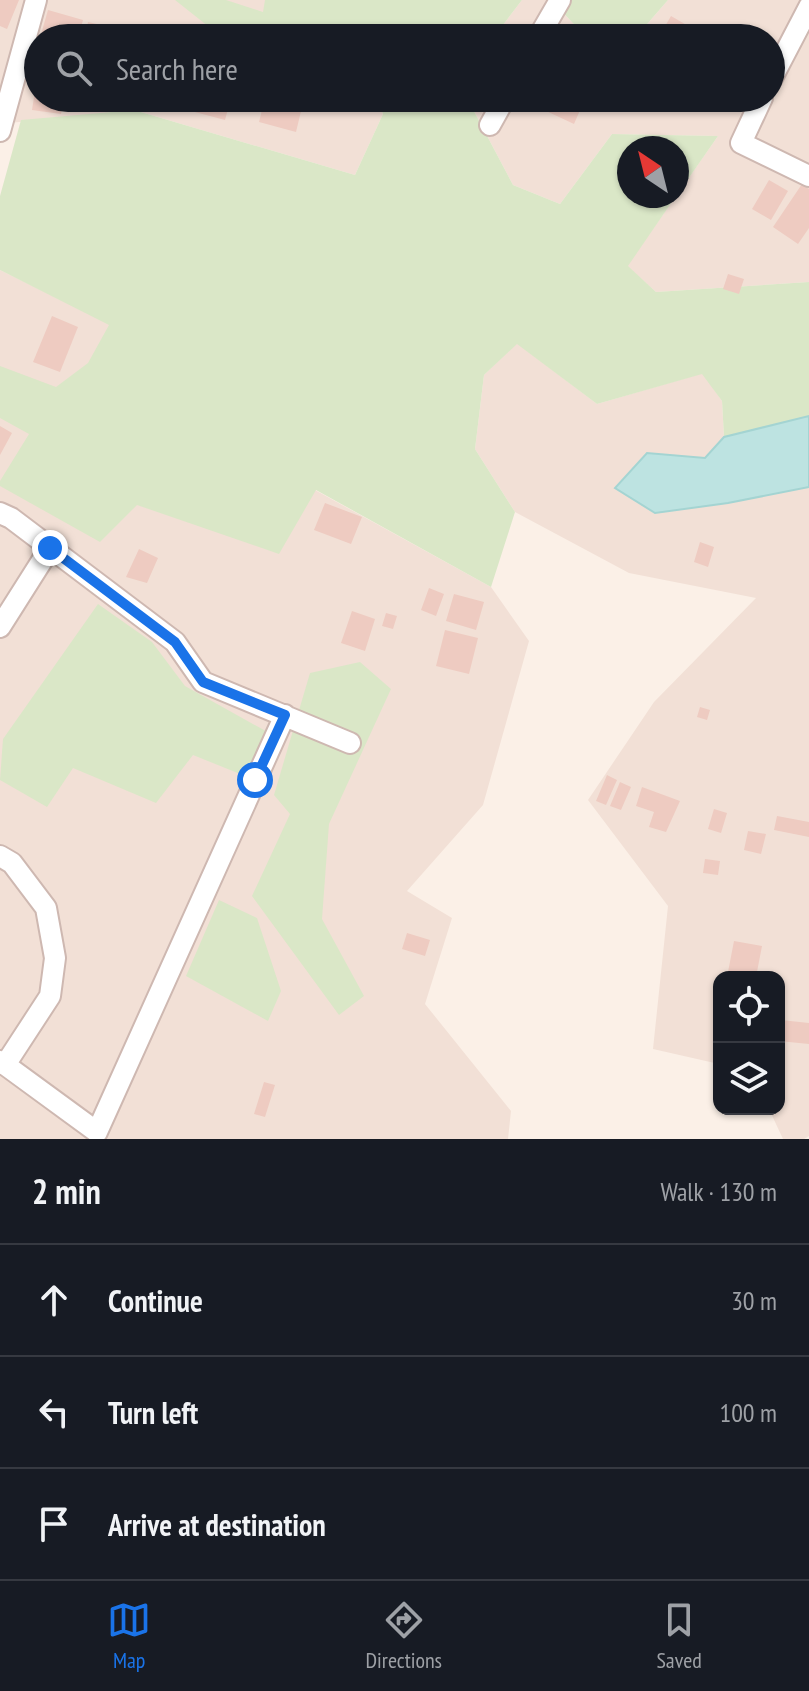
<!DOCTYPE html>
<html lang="en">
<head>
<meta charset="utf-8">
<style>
  body { margin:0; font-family:"PT Sans Narrow",sans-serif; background:#20242c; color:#f1f3f6 }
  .controls { position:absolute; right:24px; bottom:24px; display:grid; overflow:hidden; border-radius:16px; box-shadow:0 2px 6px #0004 }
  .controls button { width:72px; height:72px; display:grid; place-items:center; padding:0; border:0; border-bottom:2px solid #363941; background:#171b24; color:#f1f3f6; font:40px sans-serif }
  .compass { position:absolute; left:617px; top:136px; width:72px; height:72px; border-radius:50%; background:#171b24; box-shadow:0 2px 6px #0004; rotate:325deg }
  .stop { position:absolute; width:24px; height:24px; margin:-18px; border:6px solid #1a73e8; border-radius:50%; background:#fff }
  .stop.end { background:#1a73e8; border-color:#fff; box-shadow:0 2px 8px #0008 }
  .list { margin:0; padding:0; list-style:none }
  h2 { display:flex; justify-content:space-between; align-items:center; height:104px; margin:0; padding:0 32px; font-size:34px }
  h2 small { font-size:26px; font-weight:400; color:#9ea1a6 }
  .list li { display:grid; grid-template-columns:52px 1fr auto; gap:24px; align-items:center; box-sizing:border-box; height:112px; padding:0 32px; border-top:2px solid #363941 }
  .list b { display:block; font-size:30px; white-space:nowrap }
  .list em { font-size:26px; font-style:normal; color:#9ea1a6 }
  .icon { flex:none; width:44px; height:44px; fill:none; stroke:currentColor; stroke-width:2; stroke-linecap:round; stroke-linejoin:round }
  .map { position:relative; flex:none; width:809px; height:1139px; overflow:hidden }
  .search { position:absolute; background:#171b24; box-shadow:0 2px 6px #0004; left:24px; right:24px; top:24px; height:88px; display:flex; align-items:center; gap:20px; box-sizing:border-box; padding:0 28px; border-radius:44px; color:#9ea1a6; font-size:30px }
  .sheet { height:440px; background:#171b24 }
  nav { display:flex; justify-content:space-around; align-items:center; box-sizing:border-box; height:112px; border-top:2px solid #363941; background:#171b24; font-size:22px; color:#9ea1a6 }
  nav a { display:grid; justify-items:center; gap:4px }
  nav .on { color:#1a73e8 }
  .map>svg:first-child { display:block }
</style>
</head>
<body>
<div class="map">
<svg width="809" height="1139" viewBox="0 0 809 1139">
  <rect width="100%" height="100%" fill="#fbf0e7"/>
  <path fill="#f2e0d6" d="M0,0H308L288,35L296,38H38V98H376L383,114L355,175L134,110L0,124Z
    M522,0H551L587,38H493Z
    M668,0H809V282L656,292L627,266L718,136L612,134L560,204L513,185L467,98H771V38H635Z
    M0,270L110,324L315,490L491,587L529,641L483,805L407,891L452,918L425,1004L511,1111L508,1139H0Z
    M517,343L597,404L703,373L722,401L724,437L705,458L647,453L615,487L655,513L809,487V1136L804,1139H783L769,1109H779V977H719V1064L653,1049L668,906L588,800L654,702L756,598L629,573L515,512L475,449L484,375Z"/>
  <path fill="#dae7c7" d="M175,0H226L263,12L265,0H522L493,38H296L288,35L280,38H223Z
    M551,0H668L635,38H587Z
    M376,98H467L513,185L560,204L612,134L718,136L677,195V148H629V196H676L628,266L656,292L809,282V416L724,437L722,401L702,374L597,404L517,344L484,375L475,449L515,512L491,587L316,490L279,554L137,505L100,542L0,486V481L29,434L0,418V366L56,387L88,363L109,325L0,270V196L21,120L134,110L355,175L383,114Z
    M98,604L152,642L185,686L271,734L250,778L193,755L156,803L73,768L47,807L0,780L3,739Z
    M360,662L391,689L329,824L322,919L364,996L339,1015L252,896L290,814L274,795L310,673Z
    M219,900L257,918L281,991L268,1021L186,976Z"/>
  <path fill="#bde3e1" stroke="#a4d4d2" stroke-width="2" d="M809,416V487L728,503L655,513L615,488L647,453L705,458L724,437Z"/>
  <path fill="#eecbc1" d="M0,0H19L7,29L0,26Z
    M48,10L83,20L78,38H40Z
    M671,16L709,38H666L660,35Z
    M88,22L110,27L108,38H85Z
    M36,84L38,98H64L61,114L32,110Z
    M195,98H231L225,120L191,111Z
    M265,98L302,107L296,132L259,122Z
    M550,98H578L584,101L574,124L544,110Z
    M769,180L788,191L771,220L752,209Z
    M802,184L809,189V228L798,244L773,227Z
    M728,274L744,279L739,294L723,289Z
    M52,316L78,327L60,372L33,362Z
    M0,426L12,433L0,455Z
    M325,503L362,517L351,544L314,530Z
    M700,542L714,547L708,567L694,562Z
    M139,549L158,558L147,583L126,577Z
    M429,588L444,594L436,616L421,610Z
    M454,594L484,602L476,630L446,621Z
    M352,611L375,619L365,651L341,643Z
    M386,613L397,616L393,629L382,626Z
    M445,630L478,638L469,674L436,666Z
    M700,707L710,710L707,720L697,717Z
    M607,775L617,780L606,805L596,801Z
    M620,782L631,787L621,810L610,806Z
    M642,787L680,801L666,832L649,827L654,812L636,806Z
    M714,809L727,813L721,833L708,829Z
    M777,816L809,822V837L774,830Z
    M748,831L766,834L761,854L744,850Z
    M705,859L720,861L718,875L703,873Z
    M407,933L430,940L425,956L402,949Z
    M734,941L762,946L756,977L728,972Z
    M781,1020L809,1023V1044L779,1041Z
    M264,1082L275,1085L265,1117L254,1114Z"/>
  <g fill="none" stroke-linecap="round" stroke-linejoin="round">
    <g stroke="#ceb8b1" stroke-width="24">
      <path id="minor" d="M538,38L560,0
        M771,80L809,7
        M762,98L741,143L809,176
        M490,125L505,98
        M0,131L36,0
        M0,513L11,518L175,642L203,682L350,743
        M0,627L50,548
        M0,856L12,863L46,908L55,958L50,996L5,1065
        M0,1061L97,1132L285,715"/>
    </g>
    <use href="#minor" stroke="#fff" stroke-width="20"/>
  </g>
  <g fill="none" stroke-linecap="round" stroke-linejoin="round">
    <path stroke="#1a73e8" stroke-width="10" d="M50,548L175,642L203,682L285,715L255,780"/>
  </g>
</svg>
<div class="controls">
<button><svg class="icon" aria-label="locate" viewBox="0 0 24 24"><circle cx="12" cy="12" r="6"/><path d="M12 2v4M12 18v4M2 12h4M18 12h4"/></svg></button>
<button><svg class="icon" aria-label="layers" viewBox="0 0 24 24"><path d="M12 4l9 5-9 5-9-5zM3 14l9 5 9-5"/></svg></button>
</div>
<svg class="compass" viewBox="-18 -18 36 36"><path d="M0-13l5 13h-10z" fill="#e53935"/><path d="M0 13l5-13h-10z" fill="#9ea1a6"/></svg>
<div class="stop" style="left:255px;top:780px"></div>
<div class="stop end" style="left:50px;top:548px"></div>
<div class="search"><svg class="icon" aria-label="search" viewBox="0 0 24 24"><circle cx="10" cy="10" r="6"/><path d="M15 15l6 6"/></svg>Search here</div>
</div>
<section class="sheet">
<h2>2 min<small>Walk · 130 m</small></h2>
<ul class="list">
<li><svg class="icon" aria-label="ahead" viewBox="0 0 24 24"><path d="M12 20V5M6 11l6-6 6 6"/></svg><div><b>Continue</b></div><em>30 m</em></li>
<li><svg class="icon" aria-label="left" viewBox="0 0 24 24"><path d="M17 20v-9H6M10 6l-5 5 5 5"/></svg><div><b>Turn left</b></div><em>100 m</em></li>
<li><svg class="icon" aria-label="arrive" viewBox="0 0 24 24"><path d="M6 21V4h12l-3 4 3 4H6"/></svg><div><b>Arrive at destination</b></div></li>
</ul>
</section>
<nav>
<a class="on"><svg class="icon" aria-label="map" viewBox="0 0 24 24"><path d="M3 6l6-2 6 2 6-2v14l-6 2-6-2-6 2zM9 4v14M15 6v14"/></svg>Map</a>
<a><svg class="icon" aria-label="directions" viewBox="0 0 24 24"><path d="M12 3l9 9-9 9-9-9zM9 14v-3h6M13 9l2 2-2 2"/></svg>Directions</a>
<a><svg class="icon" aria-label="saved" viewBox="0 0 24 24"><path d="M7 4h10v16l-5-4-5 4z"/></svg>Saved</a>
</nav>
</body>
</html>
